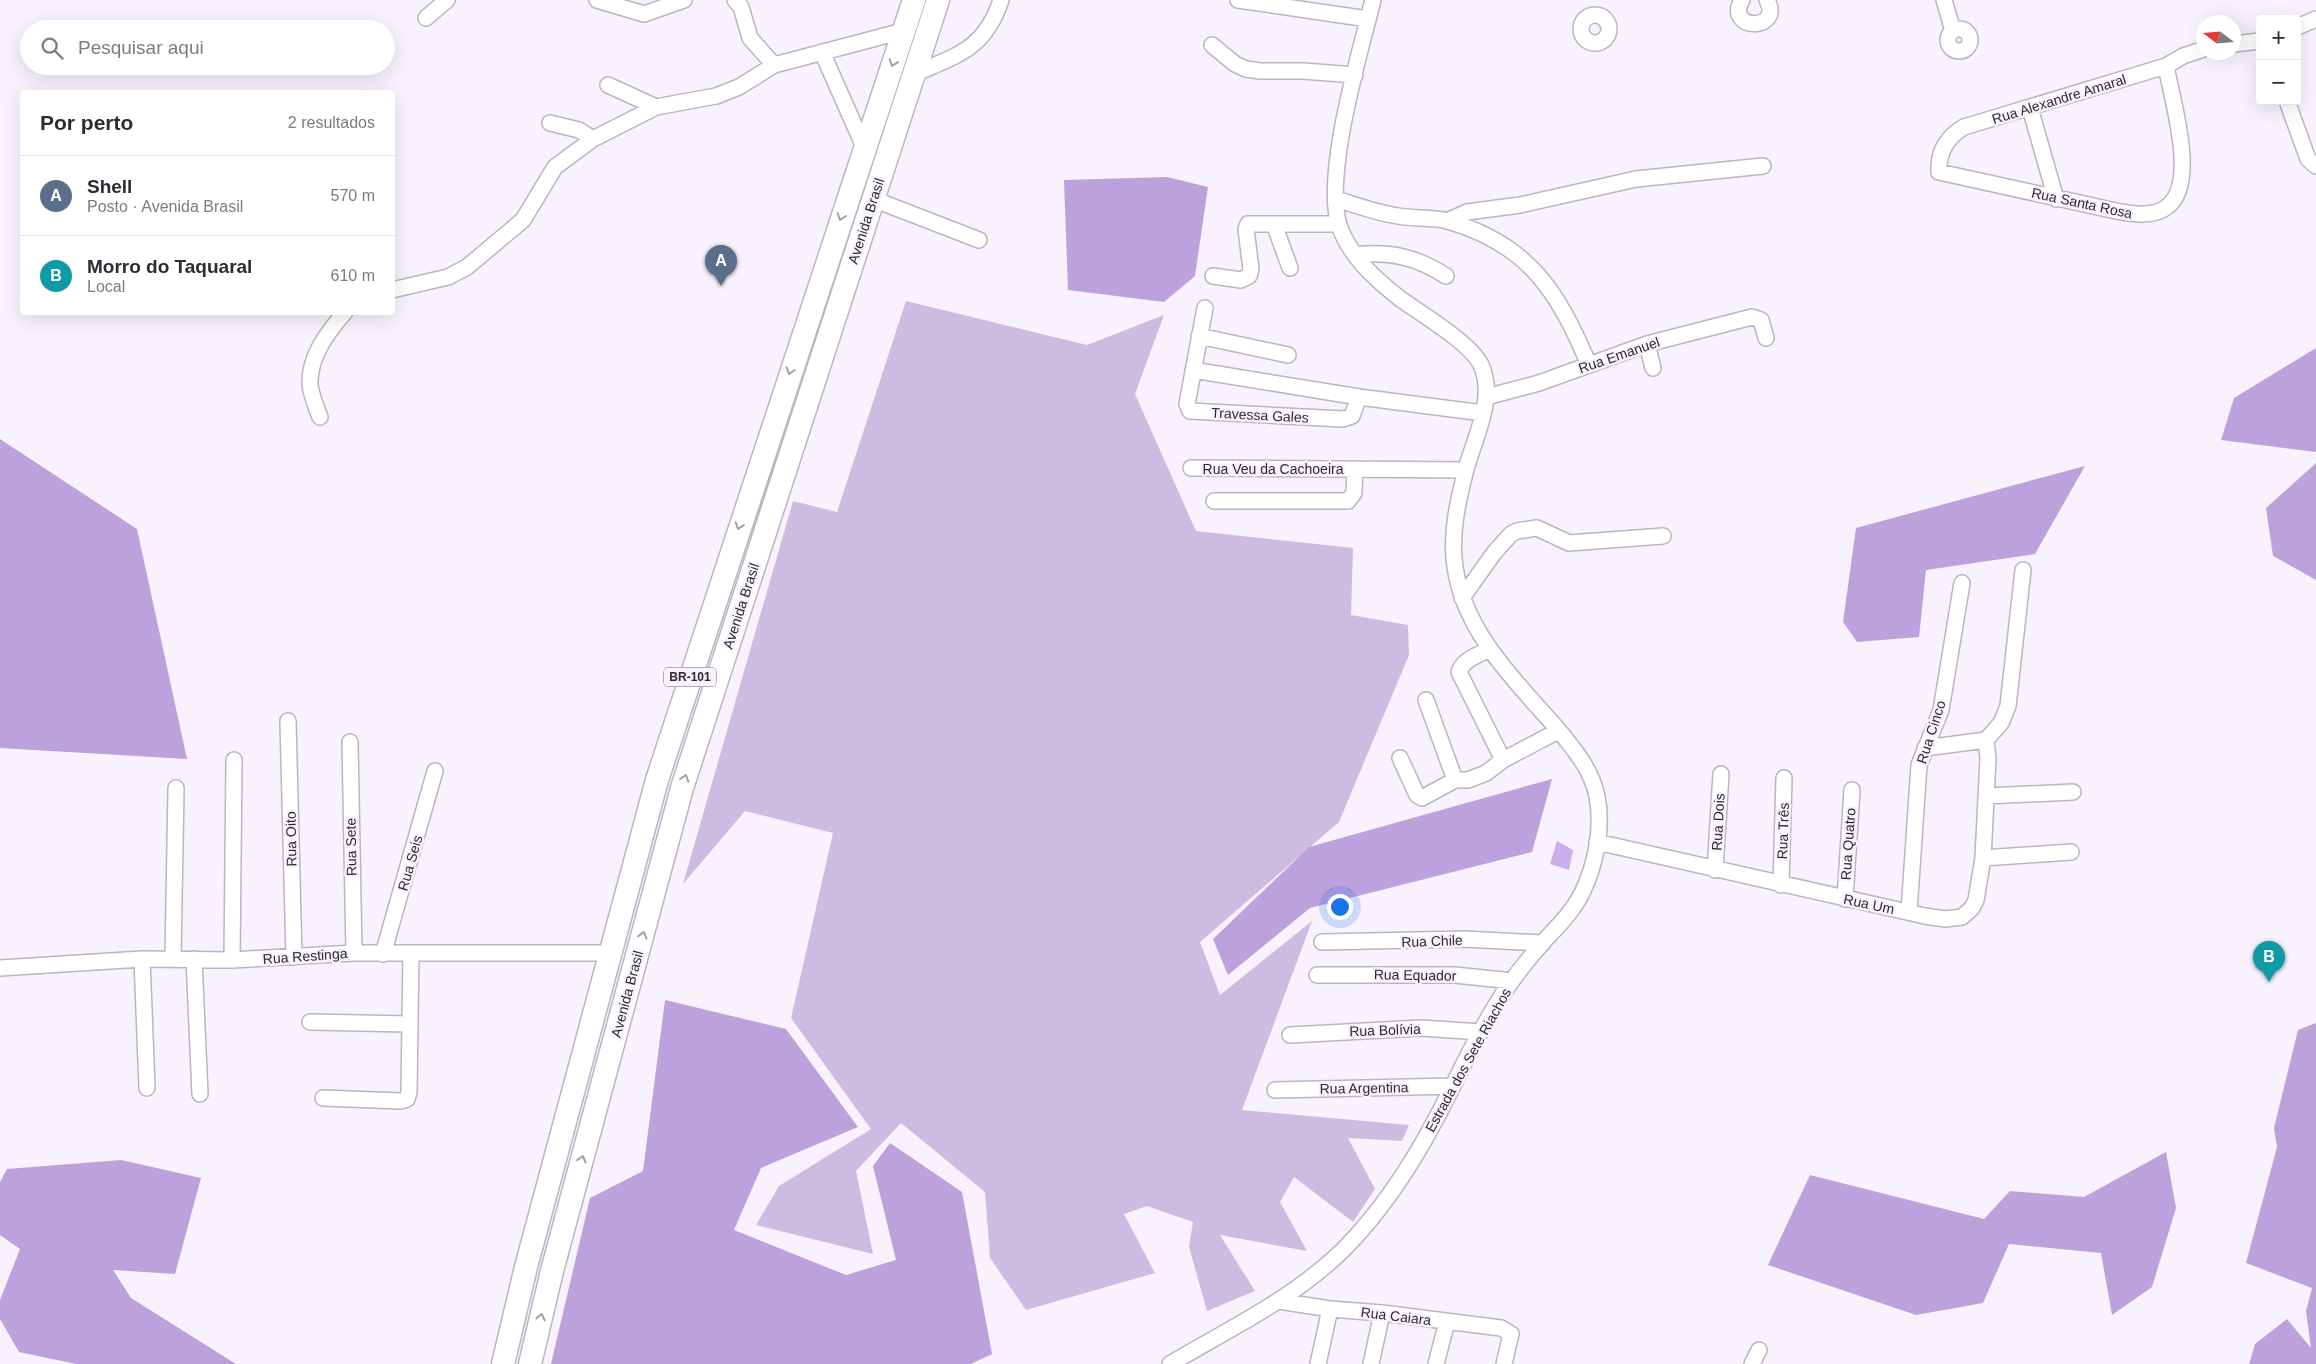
<!DOCTYPE html>
<html lang="pt">
<head>
<meta charset="utf-8">
<style>
  body { margin:0; font-family:Helvetica,sans-serif; background:#f7f7f7; color:#2b2b33 }
  .controls { position:absolute; right:15px; top:15px; display:grid; overflow:hidden; border-radius:5px; box-shadow:0 5px 20px #0002 }
  .controls button { width:45px; height:45px; display:grid; place-items:center; padding:0; border:0; border-bottom:1px solid #e1e1e2; background:#fff; color:#2b2b33; font:25px sans-serif }
  .compass { position:absolute; left:2196px; top:15px; width:45px; height:45px; border-radius:50%; background:#fff; box-shadow:0 5px 20px #0002; rotate:286deg }
  .you { position:absolute; left:1339px; top:906px; width:18px; height:18px; margin:-12px; border:4px solid #fff; border-radius:50%; background:#1a73e8; box-shadow:0 0 0 8px #1a73e833 }
  .badge { display:grid; place-items:center; width:32px; height:32px; border-radius:50%; background:#db2777; color:#fff; font-size:16px; font-weight:700 }
  .pin { position:absolute; translate:-50% -41px; filter:drop-shadow(0 1px 2px #0008) }
  .pin::after { content:''; position:absolute; top:26px; width:18px; height:15px; background:inherit; clip-path:polygon(0 0,100% 0,50% 100%) }
  .list { margin:0; padding:0; list-style:none }
  h2 { display:flex; justify-content:space-between; align-items:center; height:65px; margin:0; padding:0 20px; font-size:21px }
  h2 small { font-size:16px; font-weight:400; color:#7c7c81 }
  .list li { display:grid; grid-template-columns:32px 1fr auto; gap:15px; align-items:center; box-sizing:border-box; height:80px; padding:0 20px; border-top:1px solid #e1e1e2 }
  .list b { display:block; font-size:19px; white-space:nowrap }
  .list p { margin:0; font-size:16px; white-space:nowrap; color:#7c7c81 }
  .list em { font-size:16px; font-style:normal; color:#7c7c81 }
  .icon { flex:none; width:28px; height:28px; fill:none; stroke:currentColor; stroke-width:2; stroke-linecap:round; stroke-linejoin:round }
  .map { position:relative; flex:none; width:2316px; height:1364px; overflow:hidden }
  .search { position:absolute; background:#fff; box-shadow:0 5px 20px #0002; left:20px; top:20px; width:375px; height:55px; display:flex; align-items:center; gap:12px; box-sizing:border-box; padding:0 18px; border-radius:28px; color:#7c7c81; font-size:19px }
  .panel { position:absolute; background:#fff; box-shadow:0 5px 20px #0002; left:20px; top:90px; width:375px; height:225px; border-radius:5px }
  .map>svg:first-child { display:block }
</style>
</head>
<body>
<div class="map">
<svg width="2316" height="1364" viewBox="0 0 2316 1364">
  <rect width="100%" height="100%" fill="#f8f2ff"/>
  <path fill="#cdbce1" d="M906,301L1087,345L1164,315L1135,394L1196,531L1353,548L1351,615L1408,625L1409,655L1339,822L1200,942L1220,995L1312,921L1242,1110L1409,1125L1402,1141L1348,1138L1375,1189L1353,1222L1294,1177L1280,1202L1307,1251L1220,1235L1255,1291L1207,1311L1189,1247L1193,1222L1147,1206L1124,1214L1155,1273L1026,1310L990,1258L985,1192L901,1123L856,1171L873,1254L756,1225L779,1186L871,1129L791,1018L833,833L745,811L683,884L793,501L837,512Z"/>
  <path fill="#bda1dc" d="M1167,177L1208,187L1195,276L1164,302L1068,290L1064,180Z
    M2316,348V452L2221,440L2234,398Z
    M0,439L137,529L187,759L0,748Z
    M2316,463V580L2273,556L2266,508Z
    M2085,466L2035,554L1926,570L1919,637L1857,642L1843,622L1856,528Z
    M1552,779L1532,852L1310,908L1228,975L1213,939L1309,847Z
    M665,1000L786,1029L858,1127L761,1168L734,1230L846,1275L896,1260L873,1166L890,1143L962,1192L992,1354L971,1364H551L590,1198L643,1171Z
    M2316,1023V1364H2249L2255,1344L2287,1319L2311,1348L2306,1311L2312,1288L2246,1263L2277,1147L2274,1128L2298,1030Z
    M2166,1152L2176,1208L2152,1287L2112,1315L2101,1253L2009,1244L1983,1303L1916,1315L1768,1265L1810,1175L1984,1219L2010,1191L2084,1197Z
    M121,1160L201,1178L175,1274L113,1270L131,1298L236,1364H76L19,1352L0,1319V1300L20,1249L0,1235V1182L7,1169Z"/>
  <path fill="#cbaeea" d="M1557,841L1573,850L1569,870L1550,864Z"/>
  <g fill="none" stroke-linecap="round" stroke-linejoin="round">
    <g stroke="#bab5c1" stroke-width="18">
      <path id="minor" d="M597,0L644,14L684,0
        M735,0L741,7L750,38L774,65
        M1238,0L1368,19
        M1742,0C1724,31 1784,32 1767,0
        M1944,0L1953,31
        M1581 29a14 14 0 1 1 28 0a14 14 0 1 1-28 0Z
        M426,18L447,0
        M2297,27L2316,19
        M1948 40a11 11 0 1 1 22 0a11 11 0 1 1-22 0Z
        M2234,44L2260,41
        M1212,45L1235,64L1246,69L1260,71H1303L1355,75
        M822,52L864,147
        M2166,66C2172,100 2198,182 2168,206C2154,218 2132,214 2116,211L1939,172C1938,152 1947,137 1964,127L2166,66L2183,56L2204,49
        M914,74C958,55 985,49 1001,0
        M608,85L656,107
        M2287,101L2308,159L2316,166
        M2030,108L2056,199
        M550,123L579,130L593,139
        M873,199L979,240
        M1336,199C1356,205 1377,213 1398,216C1415,219 1431,217 1448,221C1528,244 1558,291 1589,365
        M1447,221L1467,212L1520,205L1636,179L1763,166
        M1274,224L1290,268
        M1355,255C1390,251 1417,257 1446,276
        M1213,276L1241,280L1249,276L1251,269L1246,229L1248,224H1338
        M392,290L448,277L467,267L523,220L555,167L593,139L656,107L716,96L739,87L774,65L903,31
        M1205,308L1187,404L1190,411L1343,419L1352,416L1359,397
        M1199,336L1288,355
        M1647,344L1653,368
        M1193,370L1359,397L1483,413
        M1486,397L1539,383L1647,344L1752,317L1761,320L1766,338
        M320,417C316,407 311,395 310,384C309,356 328,332 345,312
        M1191,468L1466,470
        M1214,501H1348L1354,493L1355,469
        M1462,598L1494,553L1511,534L1517,531L1537,528L1569,543L1663,536
        M1490,649C1479,655 1463,659 1459,672L1503,760
        M1426,700L1455,780
        M288,721L294,957
        M350,742L354,953
        M1925,748L1986,740L2001,723L2008,706L2023,570
        M1400,758L1417,795L1422,798L1455,780H1468L1486,773L1503,760L1558,731
        M1986,796L2073,792
        M1597,842L1925,916L1945,919L1962,917L1972,908L1976,900L1983,858L1988,758L1986,740
        M1983,858L2071,852
        M1715,870L1721,774
        M1781,885L1784,778
        M1845,899L1852,790
        M1909,912L1919,765L1941,710L1962,583
        M1322,942L1464,939L1543,943
        M383,954L435,771
        M173,958L176,788
        M142,959L147,1088
        M194,959L200,1094
        M232,960L234,760
        M0,968L142,959L232,960L354,953H610
        M1317,975H1455L1512,981
        M310,1022L409,1024
        M1290,1035L1421,1028L1481,1032
        M1275,1090L1453,1086
        M323,1098L401,1101L407,1099L409,1092L411,954
        M1279,1301L1330,1309L1382,1313L1501,1328L1511,1334L1504,1364
        M1170,1364C1229,1329 1293,1299 1343,1250C1381,1212 1413,1163 1438,1115C1457,1079 1474,1040 1496,1005C1510,981 1528,959 1546,939C1559,925 1573,911 1582,893C1596,864 1603,828 1597,796C1591,768 1573,748 1555,726C1514,680 1464,631 1455,567C1450,534 1458,501 1466,469C1475,437 1496,397 1481,365C1470,342 1419,313 1398,297C1374,278 1351,257 1340,228C1322,178 1360,53 1373,0
        M1318,1364L1330,1309
        M1371,1364L1382,1313
        M1436,1364L1447,1322
        M1752,1364L1759,1350"/>
    </g>
    <g stroke="#bab5c1" stroke-width="25">
      <path id="highway" d="M503,1364L526,1267L657,780L914,0
        M530,1364L552,1271L682,788L938,0"/>
    </g>
    <use href="#minor" stroke="#fff" stroke-width="15"/>
    <use href="#highway" stroke="#fff" stroke-width="22"/>
  </g>
  <defs><path id="oneway-chevron" d="M-2-3.5L2.5 0L-2 3.5" fill="none" stroke-width="1.6" stroke-linecap="round" stroke-linejoin="round" transform="scale(1.25)"/></defs>
  <g stroke="#a09fa1">
    <use href="#oneway-chevron" transform="translate(893 63) rotate(109)"/>
    <use href="#oneway-chevron" transform="translate(841 217) rotate(108)"/>
    <use href="#oneway-chevron" transform="translate(790 371) rotate(108)"/>
    <use href="#oneway-chevron" transform="translate(739 526) rotate(108)"/>
    <use href="#oneway-chevron" transform="translate(685 778) rotate(-72)"/>
    <use href="#oneway-chevron" transform="translate(643 935) rotate(-75)"/>
    <use href="#oneway-chevron" transform="translate(582 1159) rotate(-75)"/>
    <use href="#oneway-chevron" transform="translate(541 1317) rotate(-77)"/>
  </g>
  <g text-anchor="middle" stroke-width="5" stroke-linejoin="round" paint-order="stroke">
    <rect fill="#f8f2ff" stroke="#69666d" stroke-width="1" x="664" y="667.5" width="52" height="19" rx="4"/>
    <g font-size="12" font-weight="bold" fill="#2c2a2e">
      <text x="690" y="681">BR-101</text>
    </g>
    <g font-size="14" fill="#2c2a2e" stroke="#f8f2ff">
      <text transform="translate(2059 99) rotate(-17)" y="5">Rua Alexandre Amaral</text>
      <text transform="translate(2082 203) rotate(12)" y="5">Rua Santa Rosa</text>
      <text transform="translate(866 221) rotate(-72)" y="5">Avenida Brasil</text>
      <text transform="translate(1619 355) rotate(-19)" y="5">Rua Emanuel</text>
      <text transform="translate(1260 415) rotate(3)" y="5">Travessa Gales</text>
      <text x="1273" y="474">Rua Veu da Cachoeira</text>
      <text transform="translate(741 606) rotate(-72)" y="5">Avenida Brasil</text>
      <text transform="translate(1931 732) rotate(-72)" y="5">Rua Cinco</text>
      <text transform="translate(1718 822) rotate(-87)" y="5">Rua Dois</text>
      <text transform="translate(1783 831) rotate(-88)" y="5">Rua Três</text>
      <text transform="translate(291 839) rotate(-91)" y="5">Rua Oito</text>
      <text transform="translate(1848 844) rotate(-86)" y="5">Rua Quatro</text>
      <text transform="translate(351 847) rotate(-91)" y="5">Rua Sete</text>
      <text transform="translate(410 863) rotate(-74)" y="5">Rua Seis</text>
      <text transform="translate(1869 904) rotate(12)" y="5">Rua Um</text>
      <text transform="translate(1432 941) rotate(-2)" y="5">Rua Chile</text>
      <text transform="translate(305 956) rotate(-4)" y="5">Rua Restinga</text>
      <text transform="translate(1415 975) rotate(1)" y="5">Rua Equador</text>
      <text transform="translate(627 994) rotate(-75)" y="5">Avenida Brasil</text>
      <text transform="translate(1385 1030) rotate(-2)" y="5">Rua Bolívia</text>
      <text transform="translate(1468 1060) rotate(-61)" y="5">Estrada dos Sete Riachos</text>
      <text transform="translate(1364 1088) rotate(-1)" y="5">Rua Argentina</text>
      <text transform="translate(1396 1316) rotate(7)" y="5">Rua Caiara</text>
    </g>
  </g>
</svg>
<div class="controls">
<button>+</button>
<button>−</button>
</div>
<svg class="compass" viewBox="-18 -18 36 36"><path d="M0-13l5 13h-10z" fill="#e53935"/><path d="M0 13l5-13h-10z" fill="#7c7c81"/></svg>
<div class="you"></div>
<div class="pin badge" style="left:721px;top:286px;background:#5c6f8a">A</div>
<div class="pin badge" style="left:2269px;top:982px;background:#0f9aa8">B</div>
<div class="search"><svg class="icon" aria-label="search" viewBox="0 0 24 24"><circle cx="10" cy="10" r="6"/><path d="M15 15l6 6"/></svg>Pesquisar aqui</div>
<section class="panel">
<h2>Por perto<small>2 resultados</small></h2>
<ul class="list">
<li><span class="badge" style="background:#5c6f8a">A</span><div><b>Shell</b><p>Posto · Avenida Brasil</p></div><em>570 m</em></li>
<li><span class="badge" style="background:#0f9aa8">B</span><div><b>Morro do Taquaral</b><p>Local</p></div><em>610 m</em></li>
</ul>
</section>
</div>
</body>
</html>
